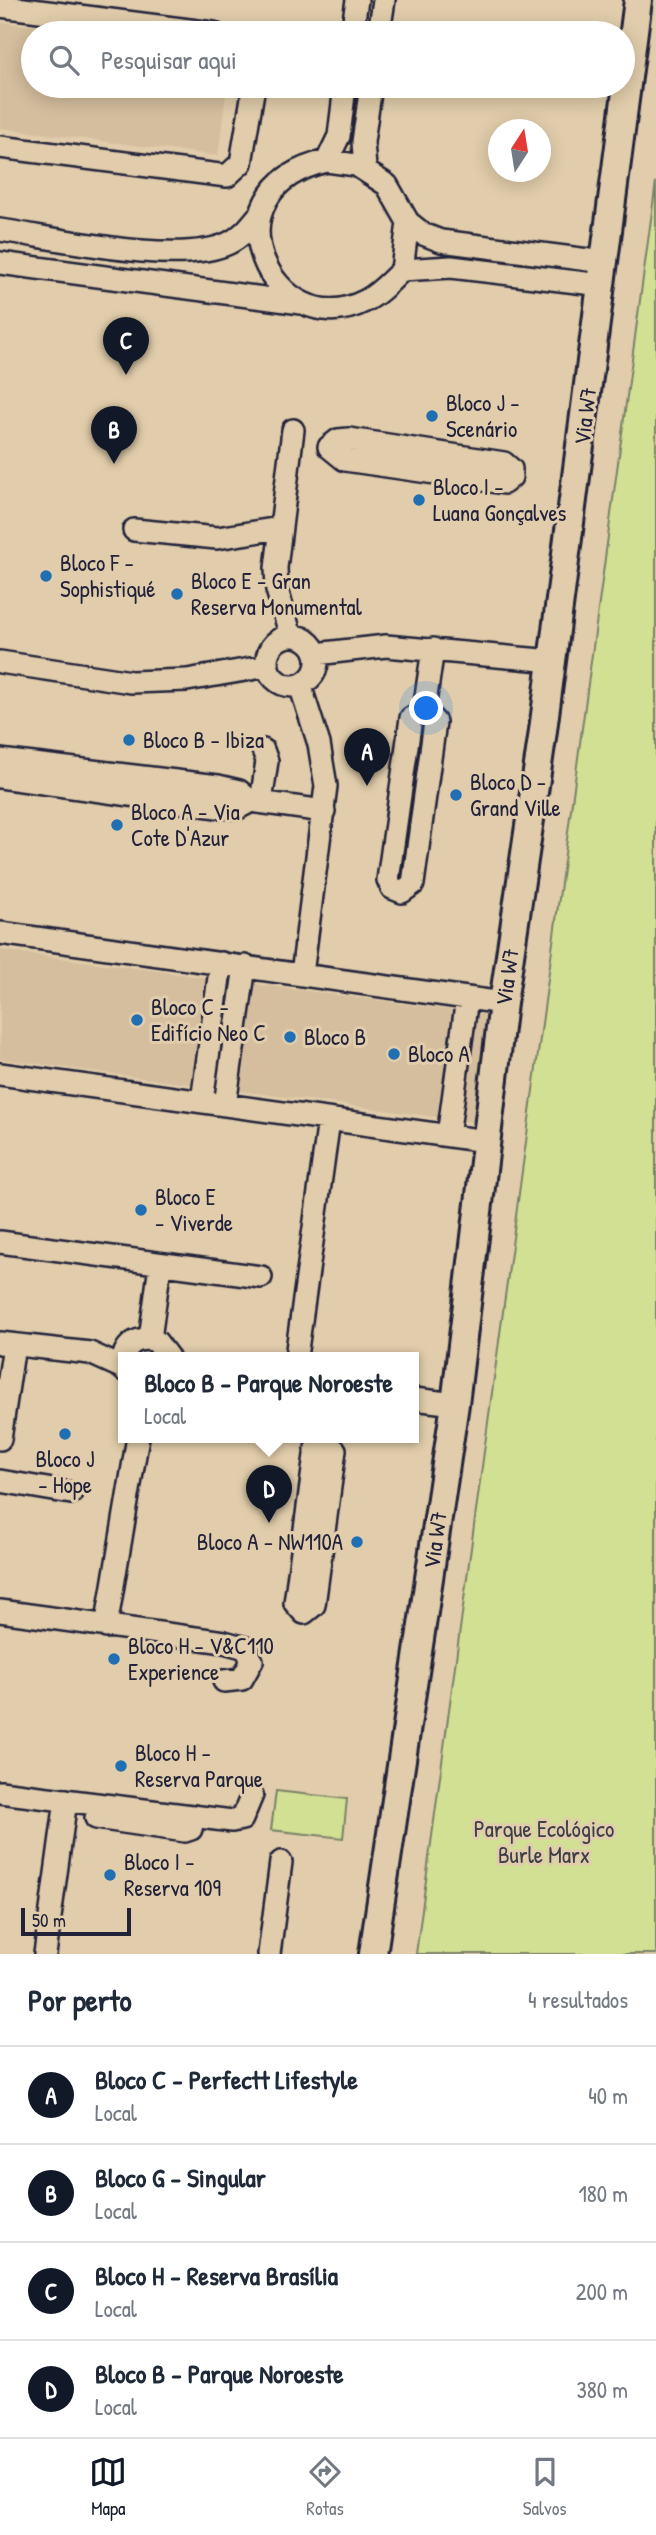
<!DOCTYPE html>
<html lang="pt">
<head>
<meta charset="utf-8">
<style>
  body { margin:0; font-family:"Patrick Hand",sans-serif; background:#f6f6f7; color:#1f2937 }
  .compass { position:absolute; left:488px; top:119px; width:63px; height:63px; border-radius:50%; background:#fff; box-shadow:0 4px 18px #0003; rotate:12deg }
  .scale { position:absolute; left:21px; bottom:18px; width:110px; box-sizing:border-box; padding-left:7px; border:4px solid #22223b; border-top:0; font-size:19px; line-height:24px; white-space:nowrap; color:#22223b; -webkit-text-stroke:5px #e1cdab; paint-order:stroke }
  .you { position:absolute; left:427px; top:709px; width:24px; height:24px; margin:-18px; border:5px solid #fff; border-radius:50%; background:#1a73e8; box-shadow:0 0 0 10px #1a73e833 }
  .badge { display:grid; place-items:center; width:46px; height:46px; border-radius:50%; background:#111827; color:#fff; font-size:23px; font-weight:700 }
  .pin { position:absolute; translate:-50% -58px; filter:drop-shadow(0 2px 4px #0008) }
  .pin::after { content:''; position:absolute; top:37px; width:24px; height:21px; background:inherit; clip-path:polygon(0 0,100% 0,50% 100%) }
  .popup { position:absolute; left:118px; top:1352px; width:301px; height:91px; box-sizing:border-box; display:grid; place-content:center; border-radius:0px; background:#fff; filter:drop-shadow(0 2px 5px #0005); font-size:23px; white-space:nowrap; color:#747a83 }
  .popup b { font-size:26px; color:#1f2937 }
  .popup::after { content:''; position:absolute; left:50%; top:100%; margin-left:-14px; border:14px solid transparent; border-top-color:#fff }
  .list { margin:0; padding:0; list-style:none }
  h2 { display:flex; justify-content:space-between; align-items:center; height:91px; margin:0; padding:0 28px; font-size:30px }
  h2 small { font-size:23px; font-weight:400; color:#747a83 }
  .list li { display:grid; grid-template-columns:46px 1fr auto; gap:21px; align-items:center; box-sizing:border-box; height:98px; padding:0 28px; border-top:2px solid #e0e1e3 }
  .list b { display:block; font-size:26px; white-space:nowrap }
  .list p { margin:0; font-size:23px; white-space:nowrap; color:#747a83 }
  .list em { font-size:23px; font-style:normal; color:#747a83 }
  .icon { flex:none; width:38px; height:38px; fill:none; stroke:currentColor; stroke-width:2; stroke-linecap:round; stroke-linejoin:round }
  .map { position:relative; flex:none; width:656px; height:1954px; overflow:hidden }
  .search { position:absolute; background:#fff; box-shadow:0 4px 18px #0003; left:21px; right:21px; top:21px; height:77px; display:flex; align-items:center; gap:18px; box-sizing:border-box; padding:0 24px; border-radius:38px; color:#747a83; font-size:26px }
  .sheet { height:483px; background:#fff }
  nav { display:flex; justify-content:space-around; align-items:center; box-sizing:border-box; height:98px; border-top:2px solid #e0e1e3; background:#fff; font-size:19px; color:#747a83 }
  nav a { display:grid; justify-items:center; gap:4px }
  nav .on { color:#111827 }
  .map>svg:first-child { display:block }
</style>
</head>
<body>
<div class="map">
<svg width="656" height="1954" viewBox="0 0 656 1954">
  <rect width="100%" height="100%" fill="#e1cdab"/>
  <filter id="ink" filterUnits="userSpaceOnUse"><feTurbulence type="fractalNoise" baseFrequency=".0143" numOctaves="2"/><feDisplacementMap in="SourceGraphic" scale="14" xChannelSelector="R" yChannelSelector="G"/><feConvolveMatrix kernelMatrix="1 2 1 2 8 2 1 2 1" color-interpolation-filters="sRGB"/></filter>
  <g filter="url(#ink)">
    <path fill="#d4be9e" d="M0,22L89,33H33V86H227L218,156L0,128Z
      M0,950L487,1015L473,1122L0,1059Z"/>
    <path fill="#d2e094" stroke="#7a8168" stroke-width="2" d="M656,182V1954H416Z
      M276,1791L347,1799L343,1838L271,1830Z"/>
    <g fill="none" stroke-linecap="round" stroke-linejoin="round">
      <g stroke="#22223b" stroke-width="26">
        <path id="minor" d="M0,6L213,33
          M352,33L357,0
          M379,33L384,0
          M0,147L227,176L241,163L254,86
          M327,161L356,165L387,185L408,222L402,270C391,281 379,294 365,301C274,348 198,189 327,161Z
          M327,161L339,136L345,86
          M365,168L363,142L371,86
          M408,222L423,234L441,241L604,262
          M0,230C56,238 179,267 229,243C243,236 250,226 260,214
          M0,263L301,303
          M402,270L451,267L602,285
          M349,439L504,463L511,469V477L504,483L345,460L329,447L338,440Z
          M134,530L217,538L280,528
          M291,636L277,590L276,568L293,430
          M267 661a25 25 0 1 1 50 0a25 25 0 1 1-50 0Z
          M316,654L386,646L553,661
          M0,662L131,682L187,680L268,666
          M300,685L319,744L326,786L302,974
          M424,710L435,722L413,884L402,892L392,888L388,880L411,718Z
          M424,710L433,649
          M0,760L218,786L239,791L251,801L324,811
          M0,777L217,807L238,808L251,801
          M261,802L267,761L263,750
          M0,933L503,1003
          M0,1074L486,1141
          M202,1101L221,963
          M225,1105L245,966
          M448,1136L467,998
          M0,1242L261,1277
          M150,1339L160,1265
          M0,1343L90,1353L123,1368
          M296,1357L329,1120
          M124,1370C119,1349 135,1334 156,1341L168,1357
          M414,1399L455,1404
          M0,1439L14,1345
          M326,1442L335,1450L314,1605L304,1613L295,1603L316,1448Z
          M0,1481L71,1493
          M0,1611L224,1642L246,1648L252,1661L242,1679L224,1681
          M106,1627L138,1437
          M0,1792L232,1821L242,1819L252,1795
          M96,1818L185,1831L191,1829L194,1816
          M45,1954L66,1800
          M269,1954L281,1862"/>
      </g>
      <g stroke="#22223b" stroke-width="32">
        <path id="major" d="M373,1954L455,1404L503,1003L542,738L638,0"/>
      </g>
      <use href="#minor" stroke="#e1cdab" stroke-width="21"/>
      <use href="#major" stroke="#e1cdab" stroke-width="26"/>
    </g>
  </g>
  <g fill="#1f6fb2" stroke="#e1cdab" stroke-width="2.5">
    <circle cx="432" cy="416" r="7"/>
    <circle cx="419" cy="500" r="7"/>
    <circle cx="46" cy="576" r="7"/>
    <circle cx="177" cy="594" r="7"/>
    <circle cx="129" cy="740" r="7"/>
    <circle cx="456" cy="795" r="7"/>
    <circle cx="117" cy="825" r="7"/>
    <circle cx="137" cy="1020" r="7"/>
    <circle cx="290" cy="1037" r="7"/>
    <circle cx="394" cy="1054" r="7"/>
    <circle cx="141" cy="1210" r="7"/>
    <circle cx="65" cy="1434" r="7"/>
    <circle cx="357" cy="1542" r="7"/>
    <circle cx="114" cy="1659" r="7"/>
    <circle cx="121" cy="1766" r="7"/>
    <circle cx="110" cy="1875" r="7"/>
  </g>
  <g text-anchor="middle" stroke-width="6" stroke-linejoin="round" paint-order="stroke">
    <g font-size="23" fill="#22223b" stroke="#e1cdab" text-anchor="start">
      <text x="446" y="411">Bloco J -<tspan x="446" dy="26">Scenário</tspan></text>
      <text x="433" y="495">Bloco I -<tspan x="433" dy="26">Luana Gonçalves</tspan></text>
      <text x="60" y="571">Bloco F -<tspan x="60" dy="26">Sophistiqué</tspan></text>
      <text x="191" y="589">Bloco E - Gran<tspan x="191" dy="26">Reserva Monumental</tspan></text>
      <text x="143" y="748">Bloco B - Ibiza</text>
      <text x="470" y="790">Bloco D -<tspan x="470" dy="26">Grand Ville</tspan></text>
      <text x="131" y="820">Bloco A - Via<tspan x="131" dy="26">Cote D'Azur</tspan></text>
      <text x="151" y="1015">Bloco C -<tspan x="151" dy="26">Edifício Neo C</tspan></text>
      <text x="304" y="1045">Bloco B</text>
      <text x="408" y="1062">Bloco A</text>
      <text x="155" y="1205">Bloco E<tspan x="155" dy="26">- Viverde</tspan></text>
      <text x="65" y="1467" text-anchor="middle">Bloco J<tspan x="65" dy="26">- Hope</tspan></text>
      <text x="343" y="1550" text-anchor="end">Bloco A - NW110A</text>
      <text x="128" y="1654">Bloco H - V&amp;C110<tspan x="128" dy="26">Experience</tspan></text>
      <text x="135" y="1761">Bloco H -<tspan x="135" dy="26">Reserva Parque</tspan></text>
      <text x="124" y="1870">Bloco I -<tspan x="124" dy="26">Reserva 109</tspan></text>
    </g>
    <g font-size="23" fill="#22223b" stroke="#e1cdab">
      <text transform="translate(585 416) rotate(-83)" y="8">Via W7</text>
      <text transform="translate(507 977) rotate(-82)" y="8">Via W7</text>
      <text transform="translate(435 1540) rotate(-82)" y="8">Via W7</text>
    </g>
    <g font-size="23" fill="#3c3e48" stroke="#e1cdab">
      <text x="544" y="1837">Parque Ecológico<tspan x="544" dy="26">Burle Marx</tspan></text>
    </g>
  </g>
</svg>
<svg class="compass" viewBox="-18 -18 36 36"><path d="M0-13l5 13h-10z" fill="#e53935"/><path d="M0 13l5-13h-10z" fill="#747a83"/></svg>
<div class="scale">50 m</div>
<div class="you"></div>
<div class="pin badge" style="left:367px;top:786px">A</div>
<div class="pin badge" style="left:114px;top:464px">B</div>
<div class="pin badge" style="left:126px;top:375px">C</div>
<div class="pin badge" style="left:269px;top:1523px">D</div>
<div class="popup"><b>Bloco B - Parque Noroeste</b>Local</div>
<div class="search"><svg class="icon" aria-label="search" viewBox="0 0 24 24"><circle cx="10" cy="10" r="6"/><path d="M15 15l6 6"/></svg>Pesquisar aqui</div>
</div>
<section class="sheet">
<h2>Por perto<small>4 resultados</small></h2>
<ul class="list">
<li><span class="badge">A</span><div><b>Bloco C - Perfectt Lifestyle</b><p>Local</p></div><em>40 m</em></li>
<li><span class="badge">B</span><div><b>Bloco G - Singular</b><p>Local</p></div><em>180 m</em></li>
<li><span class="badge">C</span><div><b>Bloco H - Reserva Brasília</b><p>Local</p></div><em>200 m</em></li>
<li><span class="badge">D</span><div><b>Bloco B - Parque Noroeste</b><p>Local</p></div><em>380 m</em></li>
</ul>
</section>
<nav>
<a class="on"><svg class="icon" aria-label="map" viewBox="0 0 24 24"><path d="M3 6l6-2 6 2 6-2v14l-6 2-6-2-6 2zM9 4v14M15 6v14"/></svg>Mapa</a>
<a><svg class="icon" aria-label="directions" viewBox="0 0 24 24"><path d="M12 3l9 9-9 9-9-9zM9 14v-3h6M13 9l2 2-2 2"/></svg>Rotas</a>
<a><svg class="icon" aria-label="saved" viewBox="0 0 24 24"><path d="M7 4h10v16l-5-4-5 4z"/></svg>Salvos</a>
</nav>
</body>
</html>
